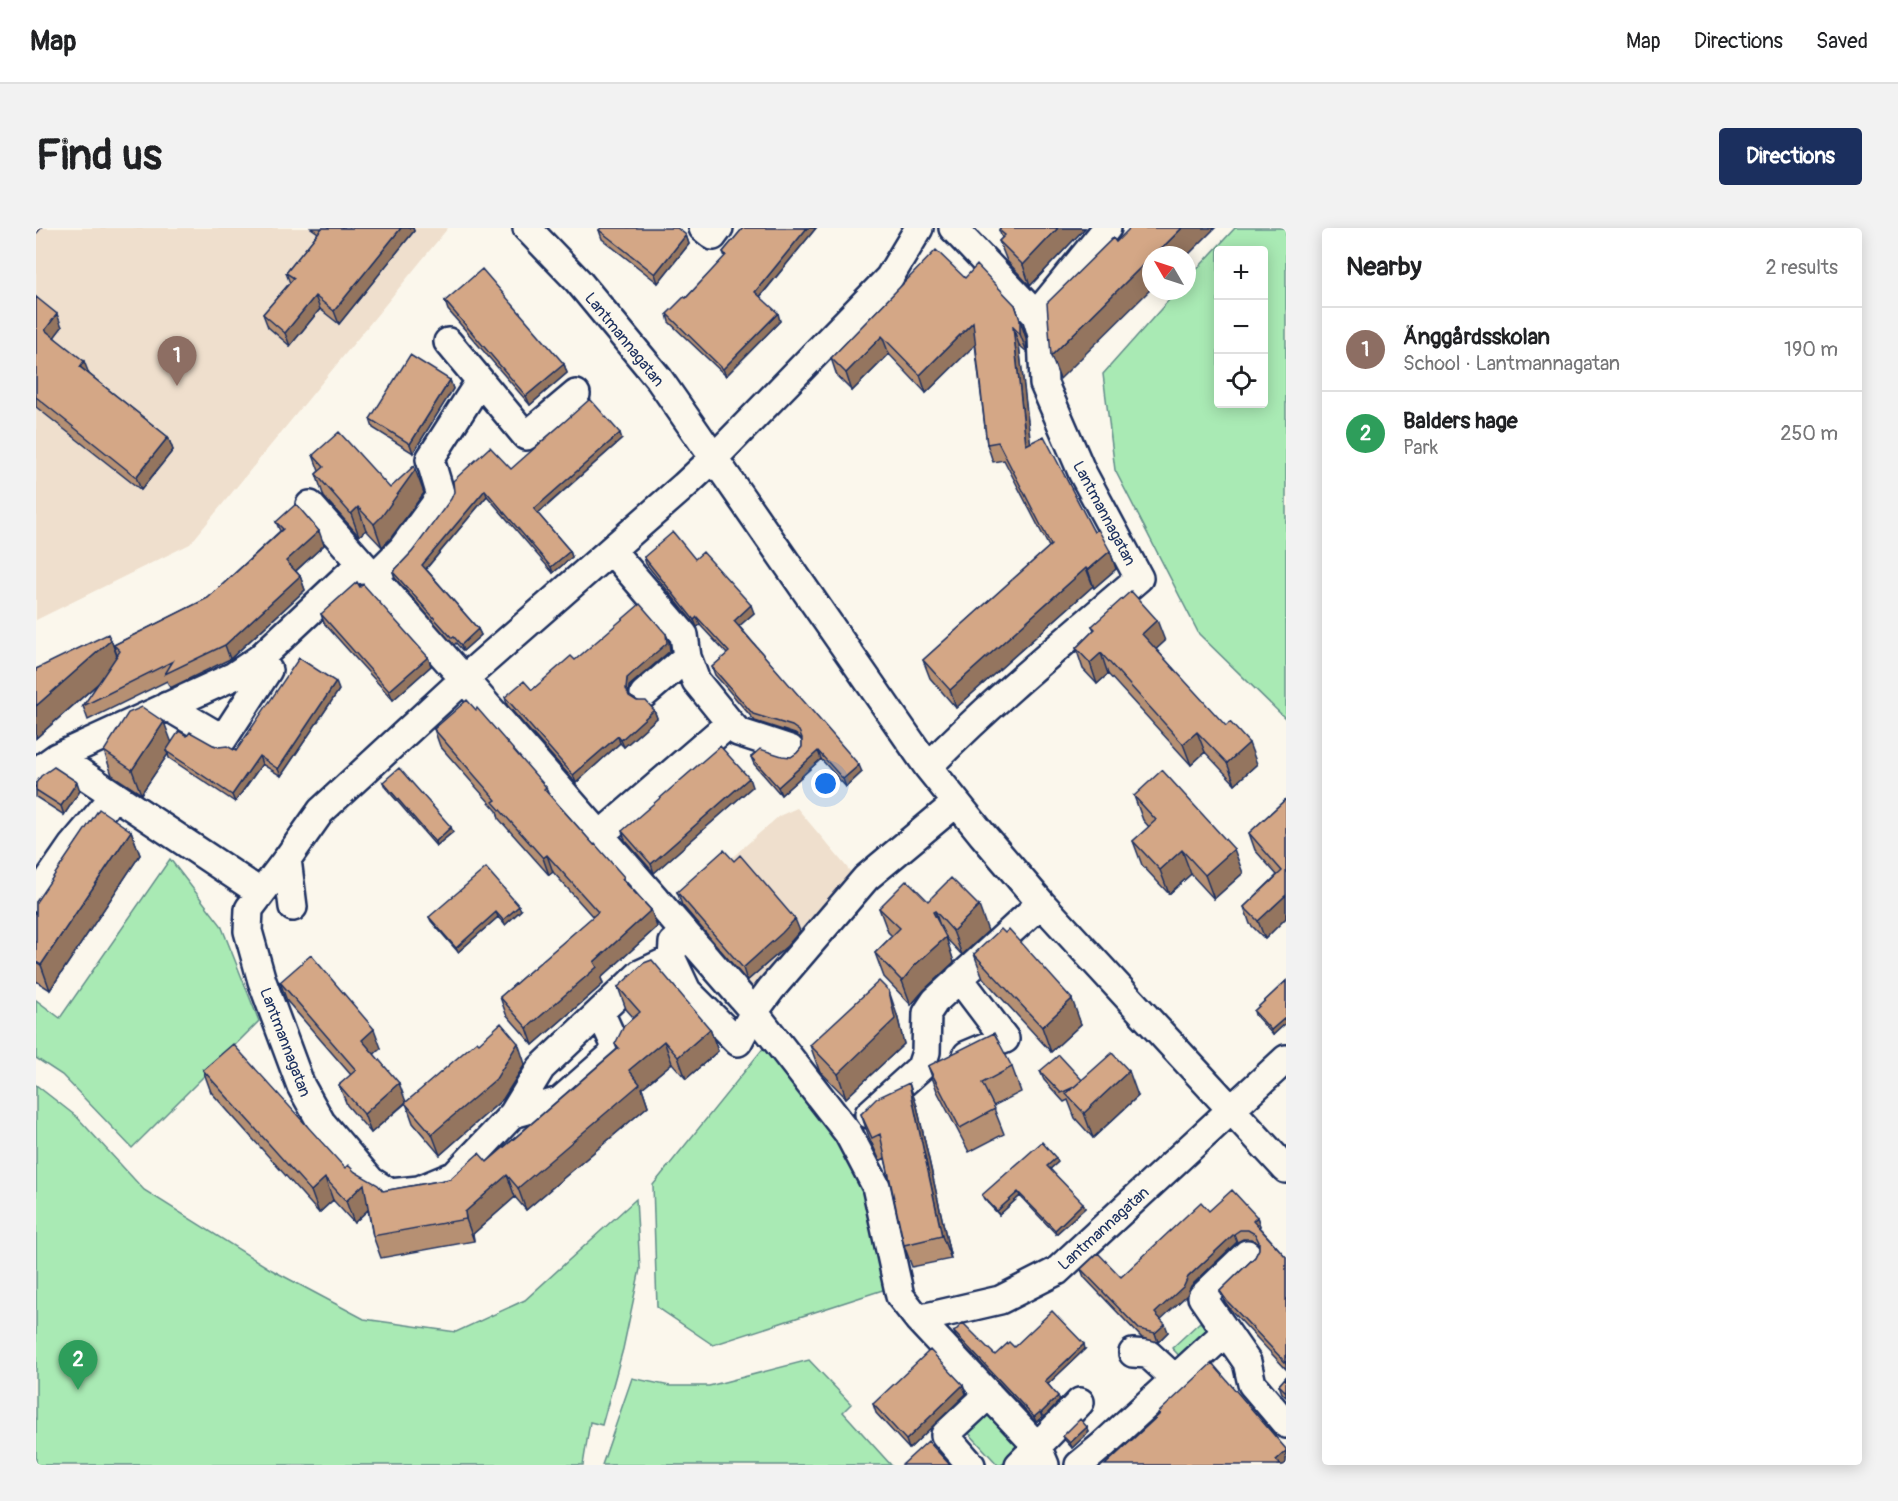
<!DOCTYPE html>
<html lang="en">
<head>
<meta charset="utf-8">
<style>
  body { margin:0; font-family:Pangolin,sans-serif; background:#f2f2f2; color:#202124 }
  .controls { position:absolute; right:18px; top:18px; display:grid; overflow:hidden; border-radius:6px; box-shadow:0 3px 15px #0003 }
  .controls button { width:54px; height:54px; display:grid; place-items:center; padding:0; border:0; border-bottom:2px solid #e0e0e0; background:#fff; color:#202124; font:30px sans-serif }
  .compass { position:absolute; left:1106px; top:18px; width:54px; height:54px; border-radius:50%; background:#fff; box-shadow:0 3px 15px #0003; rotate:309deg }
  .you { position:absolute; left:790px; top:556px; width:21px; height:21px; margin:-15px; border:4px solid #fff; border-radius:50%; background:#1a73e8; box-shadow:0 0 0 9px #1a73e833 }
  .badge { display:grid; place-items:center; width:39px; height:39px; border-radius:50%; background:#1b2f5e; color:#fff; font-size:20px; font-weight:700 }
  .pin { position:absolute; translate:-50% -50px; filter:drop-shadow(0 2px 3px #0008) }
  .pin::after { content:''; position:absolute; top:32px; width:21px; height:18px; background:inherit; clip-path:polygon(0 0,100% 0,50% 100%) }
  .list { margin:0; padding:0; list-style:none }
  h2 { display:flex; justify-content:space-between; align-items:center; height:78px; margin:0; padding:0 24px; font-size:26px }
  h2 small { font-size:20px; font-weight:400; color:#757577 }
  .list li { display:grid; grid-template-columns:39px 1fr auto; gap:18px; align-items:center; box-sizing:border-box; height:84px; padding:0 24px; border-top:2px solid #e0e0e0 }
  .list b { display:block; font-size:22px; white-space:nowrap }
  .list p { margin:0; font-size:20px; white-space:nowrap; color:#757577 }
  .list em { font-size:20px; font-style:normal; color:#757577 }
  .icon { flex:none; width:33px; height:33px; fill:none; stroke:currentColor; stroke-width:2; stroke-linecap:round; stroke-linejoin:round }
  .map { position:relative; flex:none; width:1250px; height:1237px; overflow:hidden; border-radius:6px }
  header { display:flex; align-items:center; gap:36px; box-sizing:border-box; height:84px; padding:0 30px; background:#fff; border-bottom:2px solid #e0e0e0 }
  header strong { font-size:28px }
  nav { display:flex; gap:33px; margin-inline-start:auto; font-size:21px }
  .intro { display:flex; align-items:center; justify-content:space-between; box-sizing:border-box; height:144px; padding:0 36px }
  h1 { margin:0; font-size:42px }
  .button { padding:15px 27px; border-radius:6px; background:#1b2f5e; color:#fff; font-size:21px; font-weight:700 }
  main { display:flex; gap:36px; padding:0 36px }
  aside { flex:1; background:#fff; border-radius:6px; box-shadow:0 3px 15px #0003 }
  .map>svg:first-child { display:block }
</style>
</head>
<body>
<header>
<strong>Map</strong>
<nav><a>Map</a><a>Directions</a><a>Saved</a></nav>
</header>
<div class="intro"><h1>Find us</h1><a class="button">Directions</a></div>
<main>
<div class="map">
<svg width="1250" height="1237" viewBox="0 0 1250 1237">
  <rect width="100%" height="100%" fill="#fbf7ec"/>
  <filter id="ink" filterUnits="userSpaceOnUse"><feTurbulence type="fractalNoise" baseFrequency=".0167" numOctaves="2"/><feDisplacementMap in="SourceGraphic" scale="12" xChannelSelector="R" yChannelSelector="G"/><feConvolveMatrix kernelMatrix="1 2 1 2 8 2 1 2 1" color-interpolation-filters="sRGB"/></filter>
  <g filter="url(#ink)">
    <path fill="#efdfcd" d="M0,0H412L154,316L0,392Z
      M761,580L819,649L712,769L637,682L743,588Z"/>
    <path fill="#a9eab4" stroke="#628c89" stroke-width="1.5" fill-rule="evenodd" d="M1199,0H1250V491L1163,406L1079,242L1067,146L1141,63H1151V52ZM1182,22H1228V176H1182Z
      M134,631L185,697L223,793L96,920L26,847L0,830V772L24,790Z
      M742,802L827,916L853,1060L677,1117L621,1079L617,957Z
      M0,857L41,889L108,962L234,1041L328,1091L420,1104L489,1072L600,971L604,1041L587,1121L566,1197L554,1194L547,1237H0Z
      M1164,1094L1177,1108L1148,1133L1136,1120Z
      M773,1132L815,1176L807,1184L855,1237H566L596,1150L634,1158H673Z
      M954,1182L986,1218L965,1237H962L931,1203Z"/>
    <g fill="none" stroke-linecap="round" stroke-linejoin="round">
      <g stroke="#1b2f5e" stroke-width="32">
        <path id="minor" d="M491,0L542,53L623,151L892,539L946,606L1005,675L1250,941
          M667,0L677,8L683,0
          M1000,87L1071,0
          M412,114L490,208L540,166
          M274,277L428,451L718,784L812,905L840,958L864,1068L882,1091L964,1072L1021,1043L1250,831
          M575,322L648,407L651,429L660,453L694,495
          M338,349L366,321L405,268L394,231L444,153
          M608,466L651,429
          M131,478L187,511L232,442L223,431
          M21,529L198,448L223,431L325,335
          M892,539C958,471 1031,412 1103,350L1046,244L1008,156L1006,107L1000,87L917,0
          M0,544L21,529L225,665
          M564,607L694,495L702,504L754,521
          M251,631L213,681L212,703L226,753L265,858L285,894L335,953L354,965L383,962L419,947L477,886L505,840L604,746L636,731
          M0,670L36,618L69,579
          M257,679L251,631L285,583L428,451L648,258L678,230L853,50L883,0
          M637,715L636,731L651,763L702,814L718,784L735,761L830,650L920,575
          M923,750L969,811L931,827
          M477,886L524,873L574,829L580,819L564,784
          M833,886L885,839L890,824L891,785L899,773L1005,675
          M1211,1026L1166,1069L1211,1134L1216,1156L1250,1196
          M882,1091L1001,1218L1009,1237
          M1097,1125L1112,1126L1139,1151
          M935,1237L909,1207L952,1167
          M983,1237L1044,1174
          M1043,1237L1067,1217L1190,1104"/>
      </g>
      <use href="#minor" stroke="#fbf7ec" stroke-width="27"/>
    </g>
    <path fill="#b69073" stroke="#1b2f5e" stroke-width="1.5" d="M275,0H377L378,3L303,96L284,81L254,118L232,99L227,86L254,55L250,45L282,5Z
      M707,0H780L724,69L744,93L690,148L633,94L631,86L650,70L689,29L687,24Z
      M964,0H1049L994,58L971,33L963,13L966,10L963,2Z
      M563,2L650,7L653,16L622,55L566,11Z
      M929,50L979,77L990,110L991,124L983,117L994,214L1058,304L1074,323L1080,341L1058,360L1057,358L920,480L894,450L887,432L1013,319L968,232L957,234L951,216L939,116L890,165L853,126L816,163L801,148L795,130Z
      M0,69L26,99L18,109L53,146L132,209L137,222L105,262L0,179Z
      M409,73L528,136L531,145L494,177L412,82Z
      M414,152L417,161L377,225L337,200L334,191Z
      M586,211L502,286L534,323L536,329L517,345L451,268L390,341L442,401L445,407L427,423L420,415L418,417L359,350L357,344L376,324L475,241Z
      M277,227L354,260L388,265L354,311L346,319L330,302L323,308L288,269L280,246L283,243Z
      M240,294L288,317L260,343L264,348L269,362L194,431L134,460L131,453L52,492L47,478L63,455L0,510V441L75,412L81,428L78,417L172,370L244,303Z
      M608,329L659,331L718,385L703,398L826,544L810,559L785,531L745,567L718,536L715,529H755L761,525L766,519V512L765,510L759,506L719,493L687,456L679,447L676,439L691,426L664,397L661,399L610,336Z
      M285,386L392,429L395,438L357,472L288,395Z
      M1056,398L1129,413L1120,421L1221,536L1199,556L1169,524L1155,537L1072,446L1061,456L1047,441L1040,420L1058,402Z
      M630,406L633,414L634,423L593,458V468L618,482L621,490L588,519L584,515L540,555L471,477L469,469L496,462L539,432Z
      M303,462L245,548L226,536L199,574L133,530L132,526L105,566L76,547L68,523L136,514L151,508L177,517L200,523Z
      M398,501L510,559L512,565L615,682L621,699L565,750L567,756L497,817L470,786L464,769L557,689L517,644L513,647L463,591L461,583L404,518Z
      M347,554L417,604L400,618L349,559Z
      M0,555L44,563L28,587L0,569Z
      M716,559L618,645L589,612L586,603Z
      M1098,568L1207,645L1178,671L1155,646L1133,666L1106,637L1097,613L1113,599L1107,592Z
      M1250,571V690L1229,711L1214,696L1208,679L1241,647L1219,622L1213,605Z
      M95,603L104,627L14,762L0,753V674Z
      M641,664L764,703L751,718L711,753L646,677Z
      M892,673L952,703L926,727L909,709L918,734L888,762L875,777L848,749L839,725L856,708L852,704L843,680Z
      M485,682L469,697L462,689L422,724L395,693L393,689Z
      M938,726L1045,796L1015,824L947,750Z
      M1250,753V795L1237,807L1219,787L1218,783Z
      M244,754L345,820L338,826L370,874L443,815L489,836L467,871L404,927L377,895L370,875L335,905L311,877L303,857L315,847L251,773Z
      M582,759L674,801L682,823L650,851L636,835L606,860L612,878L490,982L479,969L437,1006L438,1013L345,1030L337,1008L332,982L318,995L297,972L283,985L175,864L167,842L309,940L319,944L347,963L414,951L451,934L581,821L579,816L597,789L590,781Z
      M861,787L868,816L810,870L783,842L774,817Z
      M892,838L976,839L985,864L957,878L968,906L933,924L901,863Z
      M1004,843L1046,852L1102,868L1057,910L1039,890L1032,872L1028,874L1008,852Z
      M881,878L915,1031L876,1039L868,1017L849,930L844,933L833,909L825,886Z
      M1022,934L1014,941L1049,980L1020,1006L984,968L963,987L948,971L946,967Z
      M1173,983L1221,989L1224,998L1223,999L1250,1029V1141L1194,1081L1187,1071L1184,1063L1219,1029L1223,1021V1017L1222,1015L1215,1011H1207L1201,1014L1155,1058L1151,1067L1124,1091L1132,1104L1122,1114L1106,1110L1048,1049L1045,1041L1085,1049Z
      M918,1104L959,1127L978,1119L1049,1121L1012,1156L1024,1172L1007,1190L1006,1189L1000,1194L920,1109Z
      M1250,1149V1169L1246,1165L1243,1157Z
      M930,1166L873,1221L840,1185L837,1176Z
      M1051,1199L1053,1204L1036,1220L1029,1212L1027,1208Z"/>
    <path fill="#94755e" stroke="#1b2f5e" stroke-width="1.5" d="M0,0H5L0,6Z
      M365,0H377L378,3L303,96L298,83Z
      M771,0H780L722,71L719,64Z
      M1022,0H1049L994,58L987,37Z
      M1146,0H1179L1151,28L1119,27Z
      M650,7L653,16L622,55L619,46Z
      M1112,32L1115,41V61L1024,151L1015,128Z
      M279,68L284,81L254,118L249,105Z
      M979,77L990,110L991,124L984,106Z
      M742,85L744,93L690,148L687,141Z
      M21,86L26,99L14,115L9,102Z
      M937,94L944,112L890,165L884,147Z
      M977,99L983,117L997,235L990,217Z
      M846,108L853,126L816,163L810,145Z
      M48,133L53,146L44,139Z
      M528,136L531,145L494,177L490,168Z
      M414,152L417,161L377,225L374,216Z
      M584,205L586,211L500,287L498,281Z
      M132,209L137,222L105,262L100,249Z
      M378,238L388,265L354,311L346,319L338,296Z
      M449,262L451,268L388,343L386,337Z
      M322,279L330,302L323,308L315,286Z
      M283,303L288,317L255,347L250,333Z
      M534,323L536,329L517,345L515,339Z
      M1074,323L1080,341L1058,360L1052,342Z
      M1050,340L1057,358L920,480L914,462Z
      M264,348L269,362L194,431L189,417Z
      M715,377L718,385L701,400L698,393Z
      M661,389L664,397L661,399L658,392Z
      M1121,392L1129,413L1114,427L1106,406Z
      M442,401L445,407L427,423L425,417Z
      M630,406L633,414L634,423L593,458L592,468L590,461L591,450Z
      M75,412L84,436L0,510V478Z
      M1065,425L1072,446L1061,456L1054,435Z
      M392,429L395,438L357,472L353,463Z
      M300,454L303,462L245,548L242,541Z
      M618,482L621,490L588,519L585,512Z
      M128,494L137,518L130,523L132,526L105,566L96,542Z
      M1161,504L1169,524L1155,537L1147,516Z
      M582,508L584,515L540,555L537,547Z
      M1213,515L1221,536L1199,556L1191,535Z
      M782,523L785,531L745,567L742,559Z
      M223,528L226,536L199,574L196,567Z
      M823,537L826,544L810,559L807,551Z
      M713,550L716,559L618,645L615,636Z
      M41,554L44,563L28,587L25,578Z
      M415,599L417,604L400,618L399,614Z
      M95,603L104,627L14,762L5,737Z
      M1198,621L1207,645L1178,671L1169,647Z
      M1146,622L1155,646L1133,666L1124,642Z
      M511,627L517,644L513,647L507,630Z
      M1250,667V690L1229,711L1222,693Z
      M483,678L485,682L469,697L467,692Z
      M943,678L952,703L926,727L917,703Z
      M615,682L621,699L565,750L567,756L497,817L491,800L558,734Z
      M899,683L907,707L897,684Z
      M460,684L462,689L422,724L420,720Z
      M759,691L764,703L751,718L711,753L707,740Z
      M910,709L918,734L888,762L875,777L866,753L879,737Z
      M853,763L861,787L868,816L810,870L802,846Z
      M1036,771L1045,796L1015,824L1006,799Z
      M1250,789V795L1237,807L1235,802Z
      M338,801L345,820L333,831L326,812Z
      M674,801L682,823L650,851L642,829Z
      M628,813L636,835L606,860L612,878L490,982L482,960L593,842Z
      M482,815L489,836L467,871L404,927L396,906Z
      M1093,843L1102,868L1057,910L1048,885Z
      M363,855L370,874L335,905L328,886Z
      M873,855L881,878L915,1031L906,1008Z
      M1020,930L1022,934L1013,942L1011,938Z
      M471,947L479,969L437,1006L438,1013L430,991L429,984Z
      M289,950L297,972L283,985L275,963Z
      M328,956L336,978L318,995L310,973Z
      M982,964L984,968L963,987L961,983Z
      M1047,975L1049,980L1020,1006L1019,1002Z
      M1221,989L1224,998L1220,1001L1217,993Z
      M1198,1006L1201,1014L1155,1058L1151,1067L1122,1094L1119,1085L1152,1049Z
      M1129,1096L1132,1104L1122,1114L1119,1105Z
      M1048,1116L1049,1121L1010,1158L1009,1153Z
      M927,1157L930,1166L873,1221L870,1212Z
      M1022,1168L1024,1172L1007,1190L1005,1185Z
      M1004,1184L1006,1189L1000,1194L998,1189Z
      M1051,1199L1053,1204L1036,1220L1034,1215Z
      M1250,1223V1235L1247,1237H1242L1240,1232Z"/>
    <path fill="#d4a786" stroke="#1b2f5e" stroke-width="1.5" d="M286,0H365L298,83L279,68L249,105L227,86L258,50L250,45Z
      M565,0H641L650,7L619,46L563,2Z
      M707,0H771L719,64L742,85L687,141L631,86L648,69L650,70L690,27L687,24Z
      M964,0H1022L987,37L963,13L969,7L963,2Z
      M1094,0H1146L1119,27H1115V31L1113,33L1112,32L1015,128L1011,75L1077,10L1080,14Z
      M900,22L929,50L941,37L979,77L984,92V106L977,99L990,217L1008,208L1058,304L1062,301L1074,323L1052,342L1050,340L914,462L887,432L1015,317L962,214L951,216L937,94L884,147L846,108L810,145L795,130Z
      M446,41L528,136L490,168L409,73Z
      M0,69L21,86L9,102L48,133L44,139L132,209L100,249L0,169Z
      M374,127L414,152L374,216L334,191Z
      M554,171L584,205L498,281L534,323L515,339L449,262L386,337L442,401L425,417L418,409L416,410L357,344L376,324L415,271L418,264L417,253L454,219L475,241Z
      M303,204L354,260L378,238L379,242L346,288L338,296L322,279L315,286L280,246L288,239L277,227Z
      M260,276L283,303L250,333L264,348L189,417L129,446L137,433L47,478L84,423L78,417L172,370L247,301L240,294Z
      M637,304L659,331L667,324L715,377L698,393L823,537L807,551L782,523L742,559L715,529L724,521L746,528L755,529L761,525L766,519V510L763,503L756,498L717,486L676,439L693,424L661,389L658,392L608,329Z
      M321,354L324,359L327,356L392,429L353,463L285,386Z
      M1095,363L1121,392L1106,406L1190,498L1194,494L1213,515L1191,535L1161,504L1147,516L1065,425L1054,435L1040,420L1059,401L1056,398Z
      M604,376L630,406L631,415L591,450L590,461L593,468L601,473H610L618,482L585,512L582,508L537,547L469,469L488,453L496,462L535,428L539,432Z
      M72,406L75,412L0,478V441Z
      M263,430L300,454L242,541L223,528L196,567L130,523L143,503L151,508L154,504L177,517L183,519L191,518L200,523Z
      M431,472L440,482L441,480L510,559L508,561L558,617L559,616L588,649L586,651L615,682L558,734L561,739L491,800L464,769L562,684L511,627L507,630L457,574L460,572L398,501Z
      M106,479L128,494L96,542L68,523L92,485Z
      M684,518L713,550L615,636L586,603Z
      M18,539L41,554L25,578L0,562V555L5,548Z
      M363,540L415,599L399,614L347,554Z
      M1126,542L1198,621L1169,647L1146,622L1124,642L1097,613L1120,592L1098,568Z
      M1250,571V667L1222,693L1208,679L1246,643L1213,605Z
      M63,581L95,603L5,737L0,734V674Z
      M688,622L698,633L704,627L759,691L746,705L707,740L641,664Z
      M450,640L483,678L467,692L460,684L420,720L393,689Z
      M915,650L943,678L917,703L899,683L897,684L910,709L879,737L866,753L839,725L864,700L843,680L871,652L892,673Z
      M965,701L969,705L973,701L1036,771L1006,799L938,726Z
      M275,727L338,801L326,812L363,855L328,886L303,857L320,842L244,754Z
      M616,732L674,801L642,829L628,813L593,842L604,856L482,960L471,947L429,984L430,991L337,1008L328,956L310,973L289,950L275,963L167,842L197,816L309,940L312,937L319,944L342,957L347,963L414,951L443,925L451,934L583,820L579,816L588,798L604,784L582,759L608,735Z
      M843,753L853,763L859,791L802,846L774,817Z
      M1250,753V789L1235,802L1218,783Z
      M465,795L482,815L460,851L396,906L369,875L441,813L443,815Z
      M958,805L976,839L946,855L959,881L924,900L892,838Z
      M1076,825L1093,843L1048,885L1030,866Z
      M1023,827L1046,852L1038,859L1025,865L1004,843Z
      M873,855L906,1008L868,1017L844,906L836,910L825,886L841,870Z
      M1006,914L1020,930L1011,938L1047,975L1019,1002L982,964L961,983L946,967Z
      M1196,962L1221,989L1217,993L1250,1029V1135L1191,1073L1184,1063L1219,1029L1223,1021V1014L1219,1006L1212,1002H1204L1198,1006L1152,1049L1148,1058L1119,1085L1129,1096L1119,1105L1103,1101L1045,1041L1062,1025L1085,1049L1165,974L1173,983Z
      M1016,1083L1048,1116L1009,1153L1022,1168L1005,1185L1004,1184L998,1189L918,1104L927,1095L959,1127L973,1114L978,1119Z
      M894,1122L927,1157L870,1212L837,1176Z
      M1176,1135L1250,1221V1223L1240,1232L1245,1237H1069L1124,1186L1122,1185Z
      M1250,1149V1164L1243,1157Z
      M1044,1191L1051,1199L1034,1215L1027,1208Z
      M892,1213L914,1237H866Z"/>
  </g>
  <g text-anchor="middle" stroke-width="4.5" stroke-linejoin="round" paint-order="stroke">
    <g font-size="16" fill="#1b2f5e" stroke="#fbf7ec">
      <text transform="translate(589 111) rotate(51)" y="6">Lantmannagatan</text>
      <text transform="translate(1069 285) rotate(62)" y="6">Lantmannagatan</text>
      <text transform="translate(250 814) rotate(69)" y="6">Lantmannagatan</text>
      <text transform="translate(1067 1000) rotate(-42)" y="6">Lantmannagatan</text>
    </g>
  </g>
</svg>
<div class="controls">
<button>+</button>
<button>−</button>
<button><svg class="icon" aria-label="locate" viewBox="0 0 24 24"><circle cx="12" cy="12" r="6"/><path d="M12 2v4M12 18v4M2 12h4M18 12h4"/></svg></button>
</div>
<svg class="compass" viewBox="-18 -18 36 36"><path d="M0-13l5 13h-10z" fill="#e53935"/><path d="M0 13l5-13h-10z" fill="#757577"/></svg>
<div class="you"></div>
<div class="pin badge" style="left:141px;top:158px;background:#8d6e63">1</div>
<div class="pin badge" style="left:42px;top:1162px;background:#2e9e5b">2</div>
</div>
<aside>
<h2>Nearby<small>2 results</small></h2>
<ul class="list">
<li><span class="badge" style="background:#8d6e63">1</span><div><b>Änggårdsskolan</b><p>School · Lantmannagatan</p></div><em>190 m</em></li>
<li><span class="badge" style="background:#2e9e5b">2</span><div><b>Balders hage</b><p>Park</p></div><em>250 m</em></li>
</ul>
</aside>
</main>
</body>
</html>
